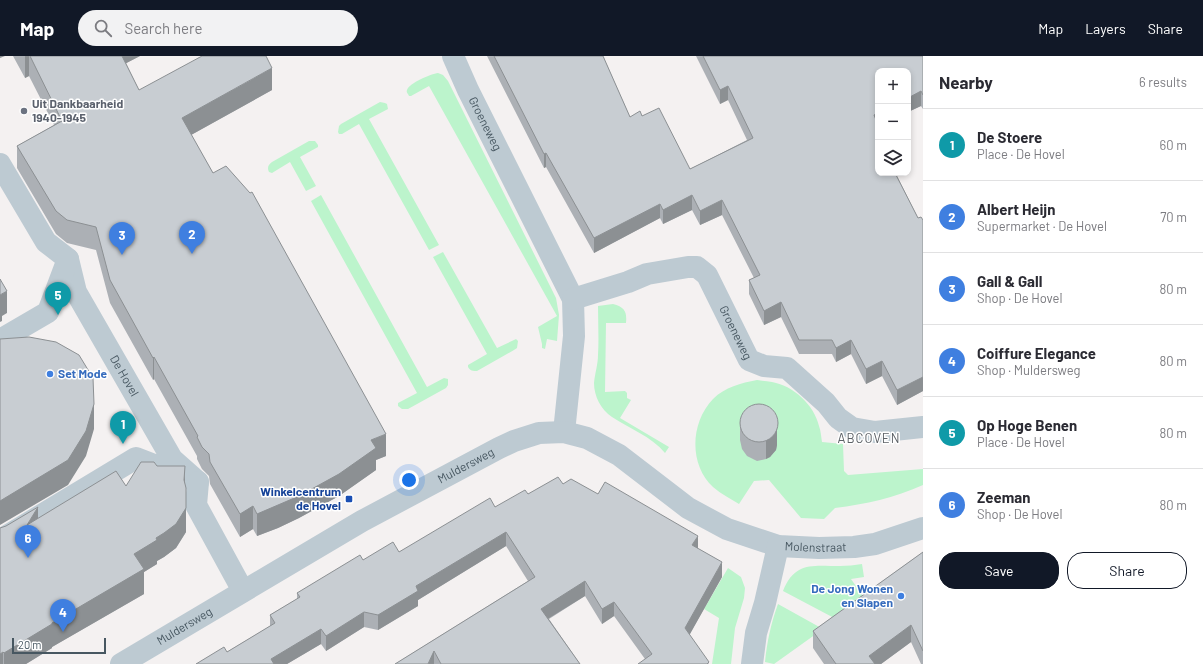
<!DOCTYPE html>
<html lang="en">
<head>
<meta charset="utf-8">
<style>
  body { margin:0; font-family:Barlow,sans-serif; background:#f2f2f3; color:#2b2b33 }
  .controls { position:absolute; right:12px; top:12px; display:grid; overflow:hidden; border-radius:8px; box-shadow:0 2px 6px #0003 }
  .controls button { width:36px; height:36px; display:grid; place-items:center; padding:0; border:0; border-bottom:1px solid #e1e1e2; background:#fff; color:#2b2b33; font:20px sans-serif }
  .scale { position:absolute; left:12px; bottom:10px; width:94px; box-sizing:border-box; padding-left:4px; border:2px solid #475761; border-top:0; font-size:11px; line-height:14px; white-space:nowrap; color:#475761; -webkit-text-stroke:3px #fff; paint-order:stroke }
  .you { position:absolute; left:409px; top:424px; width:14px; height:14px; margin:-10px; border:3px solid #fff; border-radius:50%; background:#1a73e8; box-shadow:0 0 0 6px #1a73e833 }
  .badge { display:grid; place-items:center; width:26px; height:26px; border-radius:50%; background:#111827; color:#fff; font-size:13px; font-weight:700 }
  .pin { position:absolute; translate:-50% -33px; filter:drop-shadow(0 1px 2px #0008) }
  .pin::after { content:''; position:absolute; top:21px; width:14px; height:12px; background:inherit; clip-path:polygon(0 0,100% 0,50% 100%) }
  .list { margin:0; padding:0; list-style:none }
  h2 { display:flex; justify-content:space-between; align-items:center; height:52px; margin:0; padding:0 16px; font-size:17px }
  h2 small { font-size:13px; font-weight:400; color:#7c7c81 }
  .list li { display:grid; grid-template-columns:26px 1fr auto; gap:12px; align-items:center; box-sizing:border-box; height:72px; padding:0 16px; border-top:1px solid #e1e1e2 }
  .list b { display:block; font-size:15px; white-space:nowrap }
  .list p { margin:0; font-size:13px; white-space:nowrap; color:#7c7c81 }
  .list em { font-size:13px; font-style:normal; color:#7c7c81 }
  .actions { display:flex; gap:8px; padding:12px 16px }
  .actions a { flex:1; padding:9px 0; border:1px solid #111827; border-radius:16px; text-align:center; font-size:14px; color:#111827 }
  .actions .main { background:#111827; color:#fff }
  .icon { flex:none; width:22px; height:22px; fill:none; stroke:currentColor; stroke-width:2; stroke-linecap:round; stroke-linejoin:round }
  .map { position:relative; flex:none; width:923px; height:608px; overflow:hidden }
  header { display:flex; align-items:center; gap:24px; box-sizing:border-box; height:56px; padding:0 20px; background:#111827; color:#fff }
  header strong { font-size:19px }
  nav { display:flex; gap:22px; margin-inline-start:auto; font-size:14px }
  .search { width:280px; height:36px; background:#f2f2f3; display:flex; align-items:center; gap:10px; box-sizing:border-box; padding:0 14px; border-radius:22px; color:#7c7c81; font-size:15px }
  main { display:flex }
  aside { flex:1; background:#fff }
  .map>svg:first-child { display:block }
</style>
</head>
<body>
<header>
<strong>Map</strong>
<div class="search"><svg class="icon" aria-label="search" viewBox="0 0 24 24"><circle cx="10" cy="10" r="6"/><path d="M15 15l6 6"/></svg>Search here</div>
<nav><a>Map</a><a>Layers</a><a>Share</a></nav>
</header>
<main>
<div class="map">
<svg width="923" height="608" viewBox="0 0 923 608">
  <rect width="100%" height="100%" fill="#f4f1f1"/>
  <path fill="#bcf4cc" d="M438,17L443,19L448,25L556,242L559,259L557,285L547,283L545,293L542,292V288L538,271L557,260L429,30L411,40H409C408,37 406,37 407,34C409,27 431,18 438,17Z
    M380,46L385,47L387,48L388,53L369,63L439,189L429,194L359,68L342,78H339L338,76L339,70L341,68Z
    M309,85H315L318,89V91L300,101L316,130L306,135L290,106L272,117L269,116C267,112 268,109 272,106Z
    M321,139L427,331L444,322L448,323V329L446,332L408,353H402L398,350V347L417,337L311,145Z
    M443,196L497,292L514,284L516,283L518,285L517,292L514,294L477,315C473,315 470,315 468,311V309L487,298L433,201Z
    M613,248C625,251 627,256 626,267H606L605,336L625,335L627,337V342L631,344L620,362L669,391L665,397C651,380 630,373 612,361C601,354 594,340 594,327C595,317 598,308 598,299C599,283 598,266 598,250Z
    M757,324C762,325 767,325 772,326C794,330 814,349 819,370C821,375 821,381 822,386L843,388L844,415L848,419L923,413V429C894,442 866,448 835,452L824,463L801,462L769,424L754,425L739,448C731,443 721,438 713,431C689,409 690,367 713,343C725,331 741,327 757,324Z
    M862,508L864,521L851,523L865,543L836,563L783,535C795,505 813,510 840,510C847,510 855,509 862,508Z
    M728,512L741,521L745,532L744,542L735,572L731,608H712L719,562L704,553Z
    M778,548L823,573L774,608L765,606C767,586 771,567 778,548Z"/>
  <g fill="none" stroke-linecap="round" stroke-linejoin="round">
    <g stroke="#bdcad2" stroke-width="22">
      <path id="s1" d="M453,0L468,34L573,243L574,280L564,376"/>
      <path id="s2" d="M0,108L46,186L68,203L76,236L172,403L198,426L136,402L0,484"/>
      <path id="s3" d="M573,243L628,226L647,218L688,211H697L707,219L749,304L764,310L787,312L826,347L838,362L852,372L875,376L923,371"/>
      <path d="M0,284L48,256L68,203"/>
      <path d="M198,426L196,449L243,535"/>
      <path id="s4" d="M121,608L362,465L499,392L514,385L539,377L564,376L587,382L619,399L688,452L727,473L778,490L819,492L854,491L875,488L923,472"/>
      <path d="M752,608L756,577L765,547L778,490"/>
    </g>
  </g>
  <path fill="#acb0b5" d="M13,0H140L126,7L139,34H272L191,79L213,117L386,400L376,404V414L339,440L299,462L278,472L257,480L253,473L240,481L210,428L209,420L202,413L197,403V400L154,323L153,324L110,247L96,194L67,187L56,178L17,112V90L54,69L29,20L25,22Z
    M487,0H603L630,61L642,60L690,113L747,84L728,44L720,48L696,0H923V53L921,50L908,56V15H878V117H897V120L918,162L923,164V335L897,349L882,320L866,328L851,298L836,306L832,298H799L781,261L764,269L749,238V224L754,222L722,159L700,169L692,154L663,168L660,162L594,197L546,111L544,112Z
    M740,365L777,389L776,394L770,401L766,403L757,405L747,400L742,393L740,384Z
    M157,410L185,428L186,476L176,492L164,501L157,505V508L144,516V538L52,591V592L26,608H0L38,462L126,430Z
    M563,428L598,438L698,493L722,521L689,579L709,608L645,603L614,560L602,568L585,540L549,563L580,608H395L528,525L506,490L418,544V550L378,574L364,571L326,595L321,588L287,608H196L227,596L270,570V559L297,543V537L363,504L399,496L495,451L528,438Z
    M923,496V608H921L911,586L881,608H824L813,592V575Z"/>
  <path fill="#8c9093" d="M0,0H5L0,2Z
    M25,0H29V20L25,22Z
    M117,0H140L117,12Z
    M272,12V34L182,84V62Z
    M728,30V44L720,48V34Z
    M921,35V50L908,56V42Z
    M878,57V72L874,59Z
    M546,97V111L544,112V98Z
    M692,139V154L663,168V154Z
    M722,144V159L700,169V155Z
    M660,148V162L594,197V182Z
    M7,235V257L2,260V265L0,266V239Z
    M781,246V261L764,269V255Z
    M851,284V298L836,306V292Z
    M154,301V323L153,324V302Z
    M882,305V320L866,328V313Z
    M923,321V335L897,349V334Z
    M94,348V373L86,400L68,429L0,469V445Z
    M777,370V389L776,394L770,401L766,403V384Z
    M386,378V400L376,404V414L339,440L299,462L278,472L257,480V458L371,384Z
    M185,410V435L184,424Z
    M253,450V473L240,481V458Z
    M38,451V475L27,469Z
    M186,452V476L176,492L164,501L157,505V508L144,516V538L52,591V592L26,608H4V597L52,567L134,498Z
    M506,476V490L418,544V550L378,574V559L416,530Z
    M698,480V495L692,489Z
    M722,506V521L685,587V572Z
    M585,525V540L541,567V553Z
    M614,546V560L602,568V553Z
    M364,556V571L326,595V580Z
    M911,569V586L881,608H869V600Z
    M321,573V588L287,608H271V603Z
    M434,595V608H428Z
    M3,596V608H0V598Z"/>
  <path fill="#c8cdd2" stroke="#8c9093" d="M30,0H122L139,34L202,0H266L272,12L182,62L213,117L226,110L250,137L252,136L386,378L371,384L376,392L339,418L299,440L257,458L253,450L240,458L210,406L209,398L202,391L197,381L198,380L154,301L153,302L110,224L96,171L67,164L56,155L17,90L62,65Z
    M494,0H603L630,61L640,55L642,60L659,52L690,113L753,82L728,30L720,34L703,0H923V39L921,35L908,42V15H878V57L874,59L878,69V117H895L918,162L921,161L923,164V321L897,334L882,305L866,313L851,284L836,292L832,284H799L781,246L764,255L749,224L760,219L722,144L700,155L692,139L663,154L660,148L594,182L546,97L544,98Z
    M0,223L7,235L0,239Z
    M29,281L56,286L79,299L93,322L94,348L86,375L68,404L0,445V283Z
    M740 367a19 19 0 1 1 38 0a19 19 0 1 1-38 0Z
    M141,406H154L157,410H185L184,424L186,432V452L176,468L164,477L156,482L157,484L134,498L144,513L52,567V568L4,597L3,596L0,598V472L6,470L38,451L27,469L116,415L126,430Z
    M558,421L563,428L571,423L598,438L605,426L698,480L692,489L722,506L685,572L709,606L707,608H638L652,598L614,546L602,553L585,525L541,553L580,608H441L434,595L428,608H395L535,521L506,476L416,530L418,535L378,559L364,556L326,580L321,573L271,603L274,608H196L224,591L227,596L275,567L270,559L300,541L297,537L360,499L363,504L393,486L399,496L490,442L495,451L525,434L528,438Z
    M923,496V595L911,569L869,600L875,608H836L813,575Z"/>
  <circle fill="#6b7280" stroke="#fff" stroke-width="1.5" cx="24" cy="55" r="4"/>
  <g fill="#3f7fe0" stroke="#fff" stroke-width="1.5">
    <circle cx="50" cy="318" r="4"/>
    <circle cx="901" cy="540" r="4"/>
  </g>
  <rect fill="#1a4fb4" stroke="#fff" stroke-width="1.5" x="345" y="439" width="8" height="8" rx="2"/>
  <g text-anchor="middle" stroke-width="3" stroke-linejoin="round" paint-order="stroke">
    <g font-size="12" font-weight="bold" fill="#5b616d" stroke="#fff" text-anchor="start">
      <text x="32" y="52">Uit Dankbaarheid<tspan x="32" dy="14">1940-1945</tspan></text>
    </g>
    <g font-size="12" fill="#475761" stroke="#fff">
      <text dy="4" stroke="none"><textPath href="#s1" startOffset="75">Groeneweg</textPath></text>
      <text dy="4" stroke="none"><textPath href="#s3" startOffset="206">Groeneweg</textPath></text>
      <text dy="4" stroke="none"><textPath href="#s2" startOffset="249">De Hovel</textPath></text>
      <text dy="4" stroke="none"><textPath href="#s4" startOffset="398">Muldersweg</textPath></text>
      <text dy="4" stroke="none"><textPath href="#s4" startOffset="786">Molenstraat</textPath></text>
      <text dy="4" stroke="none"><textPath href="#s4" startOffset="74">Muldersweg</textPath></text>
    </g>
    <g font-size="12" font-weight="bold" fill="#366cbe" stroke="#fff" text-anchor="start">
      <text x="58" y="322">Set Mode</text>
      <text x="893" y="537" text-anchor="end">De Jong Wonen<tspan x="893" dy="14">en Slapen</tspan></text>
    </g>
    <g font-size="12" font-weight="bold" fill="#164399" stroke="#fff" text-anchor="end">
      <text x="341" y="440">Winkelcentrum<tspan x="341" dy="14">de Hovel</tspan></text>
    </g>
    <g font-size="13" letter-spacing="1" fill="#5d6267" stroke="#fff">
      <text x="869" y="387">ABCOVEN</text>
    </g>
  </g>
</svg>
<div class="controls">
<button>+</button>
<button>−</button>
<button><svg class="icon" aria-label="layers" viewBox="0 0 24 24"><path d="M12 4l9 5-9 5-9-5zM3 14l9 5 9-5"/></svg></button>
</div>
<div class="scale">20 m</div>
<div class="you"></div>
<div class="pin badge" style="left:123px;top:388px;background:#0f9aa8">1</div>
<div class="pin badge" style="left:192px;top:198px;background:#3f7fe0">2</div>
<div class="pin badge" style="left:122px;top:199px;background:#3f7fe0">3</div>
<div class="pin badge" style="left:63px;top:576px;background:#3f7fe0">4</div>
<div class="pin badge" style="left:58px;top:259px;background:#0f9aa8">5</div>
<div class="pin badge" style="left:28px;top:502px;background:#3f7fe0">6</div>
</div>
<aside>
<h2>Nearby<small>6 results</small></h2>
<ul class="list">
<li><span class="badge" style="background:#0f9aa8">1</span><div><b>De Stoere</b><p>Place · De Hovel</p></div><em>60 m</em></li>
<li><span class="badge" style="background:#3f7fe0">2</span><div><b>Albert Heijn</b><p>Supermarket · De Hovel</p></div><em>70 m</em></li>
<li><span class="badge" style="background:#3f7fe0">3</span><div><b>Gall &amp; Gall</b><p>Shop · De Hovel</p></div><em>80 m</em></li>
<li><span class="badge" style="background:#3f7fe0">4</span><div><b>Coiffure Elegance</b><p>Shop · Muldersweg</p></div><em>80 m</em></li>
<li><span class="badge" style="background:#0f9aa8">5</span><div><b>Op Hoge Benen</b><p>Place · De Hovel</p></div><em>80 m</em></li>
<li><span class="badge" style="background:#3f7fe0">6</span><div><b>Zeeman</b><p>Shop · De Hovel</p></div><em>80 m</em></li>
</ul>
<div class="actions"><a class="main">Save</a><a>Share</a></div>
</aside>
</main>
</body>
</html>
